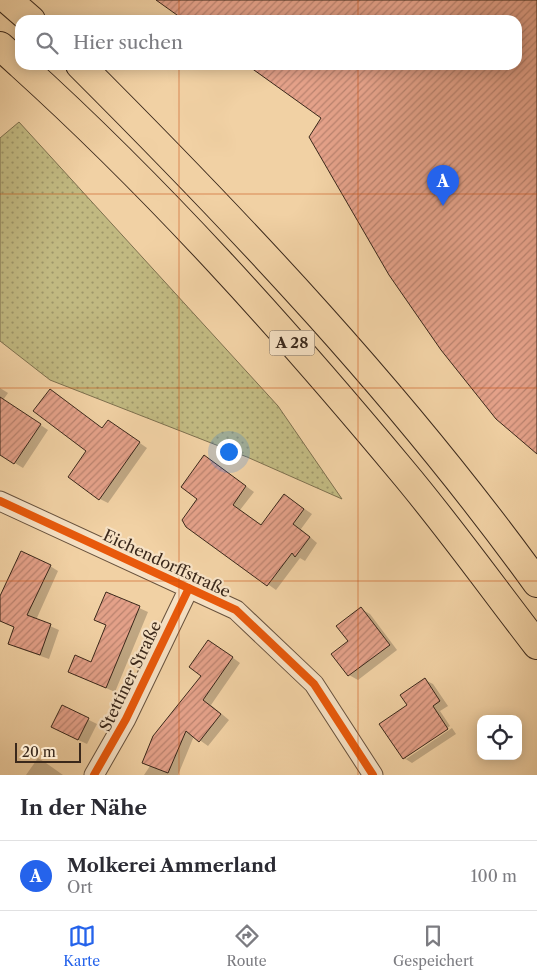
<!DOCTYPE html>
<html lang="de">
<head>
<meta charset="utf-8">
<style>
  body { margin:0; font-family:"Libre Caslon Text",serif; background:#f7f7f7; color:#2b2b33 }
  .controls { position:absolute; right:15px; bottom:15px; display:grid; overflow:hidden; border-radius:10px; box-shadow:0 2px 12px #0003 }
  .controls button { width:45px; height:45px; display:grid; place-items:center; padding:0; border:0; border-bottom:1px solid #e1e1e2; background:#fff; color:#2b2b33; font:25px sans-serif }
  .scale { position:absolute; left:15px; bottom:12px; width:66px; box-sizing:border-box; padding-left:5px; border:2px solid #3a281b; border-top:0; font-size:14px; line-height:18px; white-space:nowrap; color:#3a281b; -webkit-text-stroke:4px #f6e1c4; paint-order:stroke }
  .you { position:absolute; left:228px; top:451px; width:18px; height:18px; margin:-12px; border:4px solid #fff; border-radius:50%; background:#1a73e8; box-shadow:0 0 0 8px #1a73e833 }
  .badge { display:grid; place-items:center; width:32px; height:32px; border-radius:50%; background:#2563eb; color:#fff; font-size:16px; font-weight:700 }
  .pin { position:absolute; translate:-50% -41px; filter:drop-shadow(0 1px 2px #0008) }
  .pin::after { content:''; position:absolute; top:26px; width:18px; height:15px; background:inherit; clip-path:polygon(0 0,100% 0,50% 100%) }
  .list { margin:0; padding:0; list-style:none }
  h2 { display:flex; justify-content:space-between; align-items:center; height:65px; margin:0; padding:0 20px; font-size:21px }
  h2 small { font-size:16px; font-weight:400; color:#7c7c81 }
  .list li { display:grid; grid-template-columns:32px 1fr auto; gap:15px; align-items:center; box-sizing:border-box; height:70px; padding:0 20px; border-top:1px solid #e1e1e2 }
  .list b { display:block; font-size:19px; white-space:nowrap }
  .list p { margin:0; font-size:16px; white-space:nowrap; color:#7c7c81 }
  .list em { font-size:16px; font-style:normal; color:#7c7c81 }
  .icon { flex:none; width:28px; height:28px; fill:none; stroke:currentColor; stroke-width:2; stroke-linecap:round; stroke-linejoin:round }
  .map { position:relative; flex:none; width:537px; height:775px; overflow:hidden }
  .search { position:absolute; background:#fff; box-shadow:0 2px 12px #0003; left:15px; right:15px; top:15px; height:55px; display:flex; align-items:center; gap:12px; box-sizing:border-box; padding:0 18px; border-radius:15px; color:#7c7c81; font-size:19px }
  .sheet { height:135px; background:#fff }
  nav { display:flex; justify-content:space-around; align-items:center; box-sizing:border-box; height:70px; border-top:1px solid #e1e1e2; background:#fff; font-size:14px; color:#7c7c81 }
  nav a { display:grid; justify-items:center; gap:2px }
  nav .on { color:#2563eb }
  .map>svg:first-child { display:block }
</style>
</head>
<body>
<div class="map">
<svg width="537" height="775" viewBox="0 0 537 775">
  <defs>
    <pattern id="grass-dots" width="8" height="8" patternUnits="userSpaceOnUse" patternTransform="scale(1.25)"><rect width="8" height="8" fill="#c1b981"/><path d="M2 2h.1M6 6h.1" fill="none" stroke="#9e9669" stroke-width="1.8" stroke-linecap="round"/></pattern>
    <pattern id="building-hatch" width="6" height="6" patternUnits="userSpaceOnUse" patternTransform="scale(1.25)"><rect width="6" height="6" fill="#e4a189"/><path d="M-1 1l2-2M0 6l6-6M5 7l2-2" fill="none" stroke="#ba836f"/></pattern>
  </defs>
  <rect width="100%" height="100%" fill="#f1d1a4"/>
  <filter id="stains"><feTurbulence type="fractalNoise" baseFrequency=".004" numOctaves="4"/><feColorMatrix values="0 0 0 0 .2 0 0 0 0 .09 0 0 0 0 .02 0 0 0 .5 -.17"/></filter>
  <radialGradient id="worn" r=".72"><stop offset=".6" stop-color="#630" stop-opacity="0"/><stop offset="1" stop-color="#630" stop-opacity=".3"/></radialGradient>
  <path fill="url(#grass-dots)" stroke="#7e704e" d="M19,122L278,406L342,499L247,457L50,380L0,341V138Z"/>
  <path fill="#0003" d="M0,388L8,393L3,400L48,430L23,468L0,454Z
    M51,391L103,429L117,427L147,448L108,503L100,499L88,451Z
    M213,462L254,492L240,510L262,526L293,501L312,514L301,529L317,543L305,561L300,558L276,590L187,526L199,499Z
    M50,566L58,571L36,620L59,630L49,659L18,648L10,643L16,627L0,621V599Z
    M106,593L148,612L115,692L78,676L91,664L107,625Z
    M361,609L370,614L397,650L358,680L349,675V641Z
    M217,646L240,663L211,705L229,720L208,746L194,736L178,775H144L150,766L143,762L203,676Z
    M425,680L433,684L448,706L440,711L450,726L406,756V759L452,728L456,734L412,763L404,758L409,705Z
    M63,707L97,724L87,744L61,732Z
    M38,758L46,763L63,775H26Z"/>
  <path fill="url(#building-hatch)" stroke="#3a281b" d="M156,0H537V454L496,419L441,350L389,275L309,137L321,118L247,65H517V20H184Z
    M50,389L102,428L108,420L140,442L99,500L68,477L86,451L33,411Z
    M0,397L41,424L14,464L0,455Z
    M204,455L246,486L233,505L261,525L284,494L304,509L293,524L310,537L295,557L292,553L267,586L186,527L182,520L197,499L181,487Z
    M21,551L51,565L27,615L51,624L40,655L8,644L14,627L0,621V596Z
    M106,592L140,606L106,688L68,672L75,655L91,662L106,625L94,620Z
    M361,607L390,645L348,676L331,654L348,641L336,626Z
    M208,640L233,657L203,700L221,714L199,742L186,731L168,773L142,763L153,736L201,676L189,667Z
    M425,678L440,701L433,706L448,729L403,759L379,724L407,705L400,695Z
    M62,705L89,718L78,740L51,727Z"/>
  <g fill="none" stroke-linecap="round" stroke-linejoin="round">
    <g stroke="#68523d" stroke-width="21">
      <path id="minor" d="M0,501L236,610L314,684L373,775
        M94,775L126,719L189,588"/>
    </g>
    <g stroke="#3a281b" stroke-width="30">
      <path id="motorway" d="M8,0L31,20
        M0,46L20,64
        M21,65C159,190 284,329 403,472C450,528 492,587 537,645
        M80,65C244,229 401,395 537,583"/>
    </g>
    <use href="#minor" stroke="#f6e1c4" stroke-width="19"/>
    <use href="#motorway" stroke="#f1d1a4" stroke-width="28"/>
    <g stroke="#f6e1c4" stroke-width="11">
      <path id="cycleway" d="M0,501L236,610L314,684L373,775
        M94,775L126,719L189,588"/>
    </g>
    <use href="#cycleway" stroke="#e8590c" stroke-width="8"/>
  </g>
  <path fill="none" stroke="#c54f0f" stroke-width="1" stroke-opacity="0.55" d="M179,0V20M358,0V20M179,65V775M358,65V775M0,194H537M0,388H537M0,581H537"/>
  <g text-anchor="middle" stroke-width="4.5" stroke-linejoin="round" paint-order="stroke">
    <rect fill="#f6e1c4" stroke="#72604e" stroke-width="1" x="269.5" y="330.5" width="45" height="25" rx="4"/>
    <g font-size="15" font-weight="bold" fill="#3a281b">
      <text x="292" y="348">A 28</text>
    </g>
    <g font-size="16" fill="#3a281b" stroke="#f6e1c4">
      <text transform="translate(167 563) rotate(25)" y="6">Eichendorffstraße</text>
      <text transform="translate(130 676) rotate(-64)" y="6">Stettiner Straße</text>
    </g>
  </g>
  <rect width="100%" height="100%" filter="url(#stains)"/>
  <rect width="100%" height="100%" fill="url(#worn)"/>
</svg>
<div class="controls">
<button><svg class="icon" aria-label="locate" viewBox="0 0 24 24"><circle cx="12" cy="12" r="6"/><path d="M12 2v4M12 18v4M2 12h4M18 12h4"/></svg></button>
</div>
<div class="scale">20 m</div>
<div class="you"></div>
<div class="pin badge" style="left:443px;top:206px">A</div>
<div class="search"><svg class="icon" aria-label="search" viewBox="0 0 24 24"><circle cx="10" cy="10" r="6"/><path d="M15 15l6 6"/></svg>Hier suchen</div>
</div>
<section class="sheet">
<h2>In der Nähe<small></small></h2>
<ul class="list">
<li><span class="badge">A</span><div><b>Molkerei Ammerland</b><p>Ort</p></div><em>100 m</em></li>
</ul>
</section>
<nav>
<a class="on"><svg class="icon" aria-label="map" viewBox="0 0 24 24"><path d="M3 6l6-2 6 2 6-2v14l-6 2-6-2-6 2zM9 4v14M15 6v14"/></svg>Karte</a>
<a><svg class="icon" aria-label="directions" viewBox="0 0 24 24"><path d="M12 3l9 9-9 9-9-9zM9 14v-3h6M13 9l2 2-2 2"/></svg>Route</a>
<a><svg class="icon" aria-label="saved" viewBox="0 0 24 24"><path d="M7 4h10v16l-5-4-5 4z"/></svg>Gespeichert</a>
</nav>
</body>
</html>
